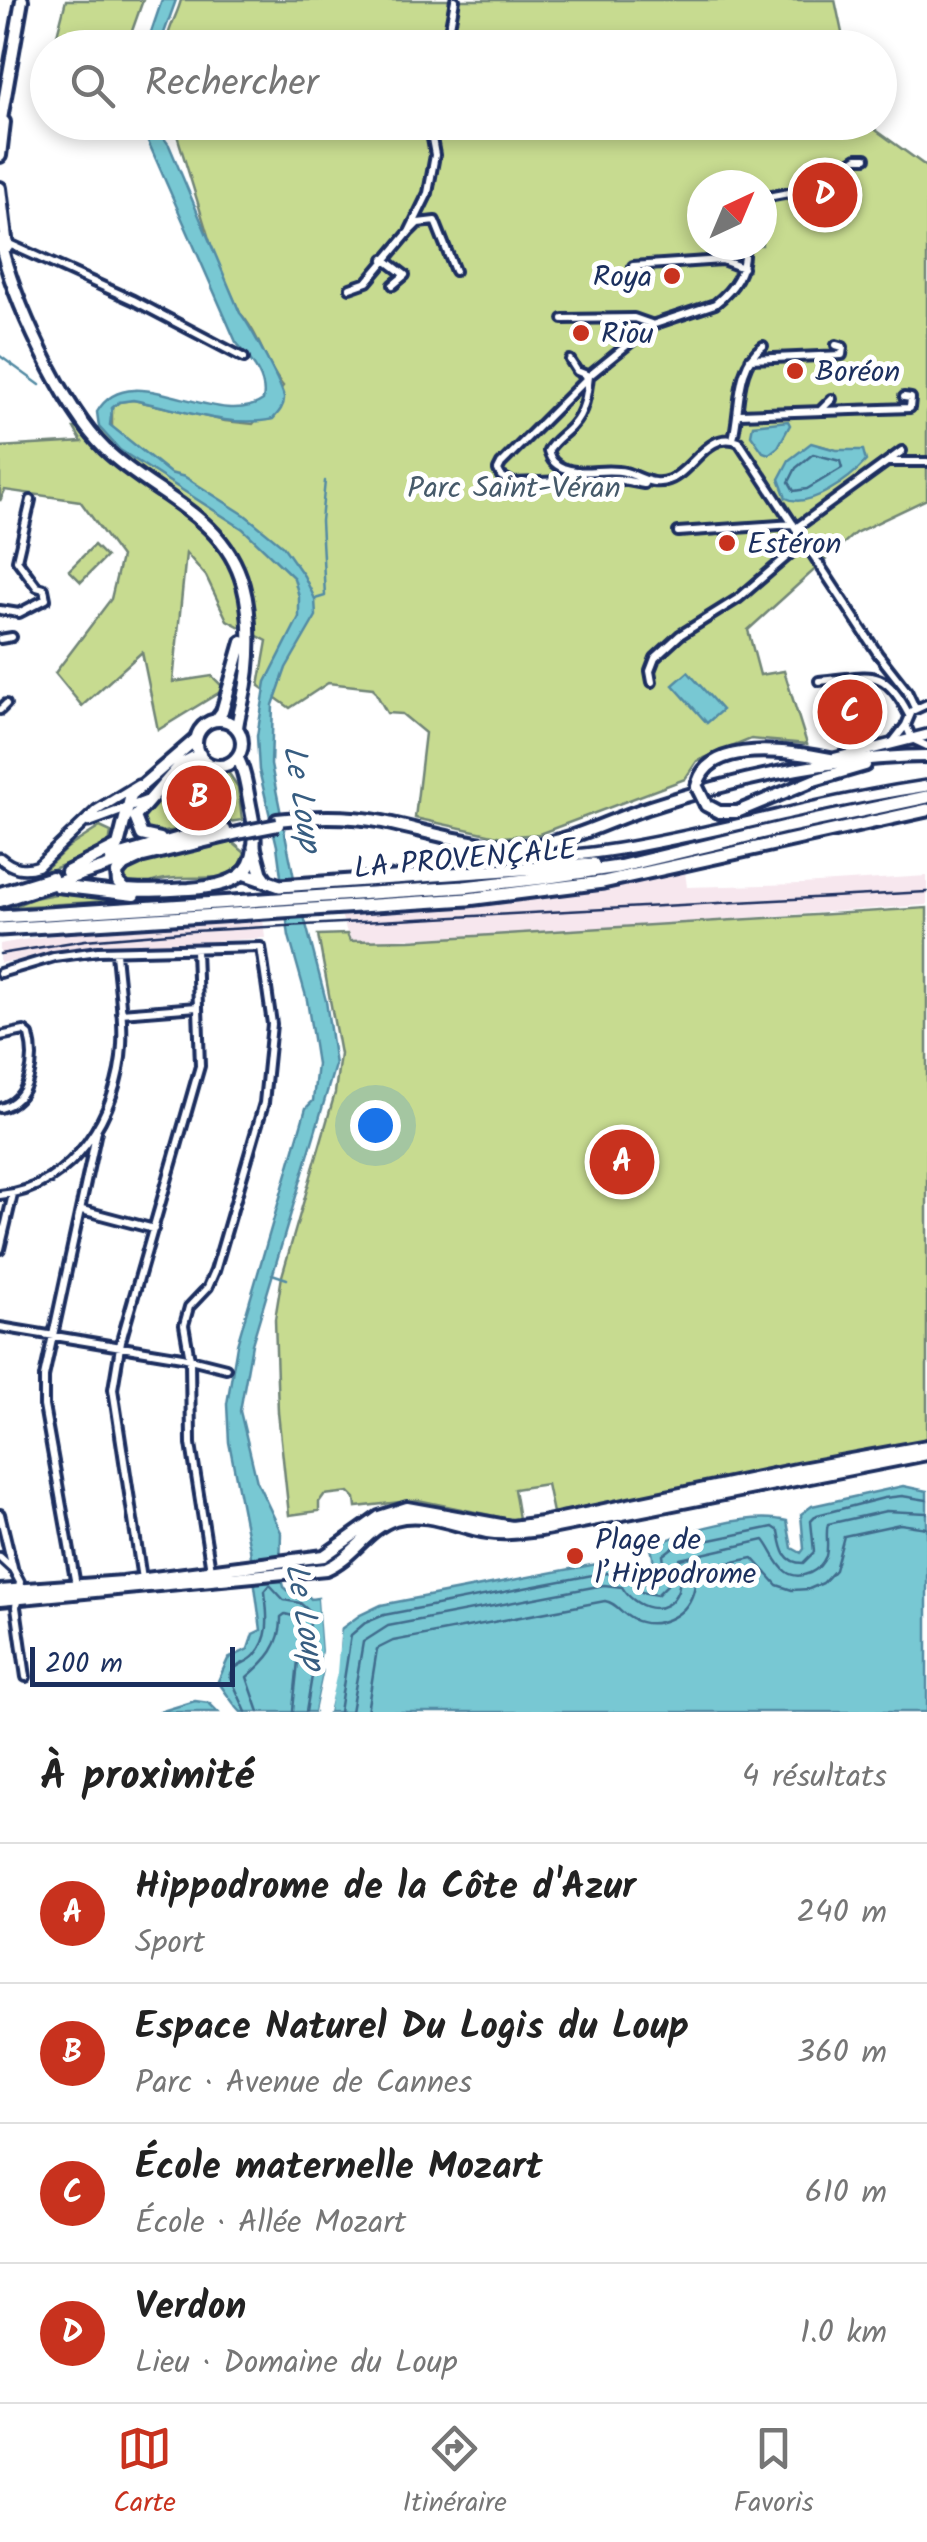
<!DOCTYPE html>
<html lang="fr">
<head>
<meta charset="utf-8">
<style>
  body { margin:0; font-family:Kalam,sans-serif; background:#f2f2f2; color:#222 }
  .compass { position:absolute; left:687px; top:170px; width:90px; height:90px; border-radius:50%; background:#fff; box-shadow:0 5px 15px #0003; rotate:44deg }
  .scale { position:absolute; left:30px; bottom:25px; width:205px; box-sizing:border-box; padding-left:10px; border:5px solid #1b2f5e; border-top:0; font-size:28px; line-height:35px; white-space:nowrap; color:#1b2f5e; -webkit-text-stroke:8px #fff; paint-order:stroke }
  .you { position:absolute; left:375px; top:1125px; width:35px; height:35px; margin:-25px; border:8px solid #fff; border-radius:50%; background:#1a73e8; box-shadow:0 0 0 15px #1a73e833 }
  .badge { display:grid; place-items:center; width:65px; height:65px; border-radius:50%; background:#c8321e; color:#fff; font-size:32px; font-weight:700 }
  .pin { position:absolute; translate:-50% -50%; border:5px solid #fff; box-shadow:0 2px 10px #0006 }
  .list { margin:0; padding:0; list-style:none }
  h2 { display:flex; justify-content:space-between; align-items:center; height:130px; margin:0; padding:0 40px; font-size:42px }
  h2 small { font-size:32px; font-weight:400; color:#767676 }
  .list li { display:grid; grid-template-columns:65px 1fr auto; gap:30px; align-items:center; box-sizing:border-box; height:140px; padding:0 40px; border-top:2px solid #e0e0e0 }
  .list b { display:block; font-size:38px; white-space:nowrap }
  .list p { margin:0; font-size:32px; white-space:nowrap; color:#767676 }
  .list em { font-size:32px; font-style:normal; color:#767676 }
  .icon { flex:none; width:55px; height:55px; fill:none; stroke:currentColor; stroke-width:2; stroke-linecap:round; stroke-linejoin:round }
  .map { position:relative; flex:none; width:927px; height:1712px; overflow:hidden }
  .search { position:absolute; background:#fff; box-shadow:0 5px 15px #0003; left:30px; right:30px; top:30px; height:110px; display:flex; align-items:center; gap:25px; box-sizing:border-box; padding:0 35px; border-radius:55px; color:#767676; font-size:38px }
  .sheet { height:690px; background:#fff }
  nav { display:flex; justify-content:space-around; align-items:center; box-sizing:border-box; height:140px; border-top:2px solid #e0e0e0; background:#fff; font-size:28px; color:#767676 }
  nav a { display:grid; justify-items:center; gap:5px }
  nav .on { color:#c8321e }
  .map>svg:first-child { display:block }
</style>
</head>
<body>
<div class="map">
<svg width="927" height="1712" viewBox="0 0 927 1712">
  <rect width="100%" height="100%" fill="#fff"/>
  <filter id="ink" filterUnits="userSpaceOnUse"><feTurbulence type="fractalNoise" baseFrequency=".01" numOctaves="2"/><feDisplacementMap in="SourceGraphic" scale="20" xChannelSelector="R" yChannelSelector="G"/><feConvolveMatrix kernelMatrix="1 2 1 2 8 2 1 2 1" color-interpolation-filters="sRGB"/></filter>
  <g filter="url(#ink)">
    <path fill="#f7e7ee" d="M685,872L687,887L802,884L927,876V905L548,932L350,941L341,915L473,906L571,894L629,885Z
      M263,919L265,938L114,947L0,963V944L34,938L87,931Z"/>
    <path fill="#c7db90" stroke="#718577" stroke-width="2.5" fill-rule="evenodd" d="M66,0H143L126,48L85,47L56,39Z
      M181,0H835L845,47L167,48C166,30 177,17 181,0Z
      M168,123H866L927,167V499L855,533L748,630L760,675L784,671L807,744L751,739L697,761L685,779L539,834L502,837L415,818L425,733L402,714L387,713L373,688L328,683L290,708L259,686L267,641L227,620L206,576L186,553L173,682L212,676L225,689L158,730L142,652L82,706L55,673L111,599L121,557L80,501L5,490L0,501V447L82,442L74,428L112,429V408L119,402L133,400L225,421L253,424L283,386C265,364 259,333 240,313L214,255L177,135ZM702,185H762V245H702ZM819,445L836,450L808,499Z
      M94,545L106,557L81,582L69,570Z
      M197,759L214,768L226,769L238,787L242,820L152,834L141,825L147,810Z
      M100,827L111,832L109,846L39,875L67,848Z
      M232,842L245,853L237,874C211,883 161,871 145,887H130L123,881L127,866Z
      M72,891L110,901L12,907L34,898Z
      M927,908V1439L553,1513L547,1484L514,1489L519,1519L514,1520L418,1500L356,1507L355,1498L349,1492L324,1495L319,1502V1511L289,1515L278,1412L275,1319L282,1276L335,1093L340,1054L318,935L347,934L350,941L410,940Z"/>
    <path fill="#78c8d3" stroke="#538ba4" stroke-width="2.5" d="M162,0H176L159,47H146Z
      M140,123H153L169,145L240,313C248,322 285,390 284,399C284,407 278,413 273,419C230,429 176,408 133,400L119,402L112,408L110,425L170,473L185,477L245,515L283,546L304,576L315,599L316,616L286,668L273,705L271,765L294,878L326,1001L335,1065L252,1344L240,1411L257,1482L281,1532L280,1571L284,1587L291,1593H305L311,1599L318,1598L322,1651L319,1667L324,1669L315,1712H241C236,1708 221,1686 218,1681L228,1659L248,1649L253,1634L261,1630L250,1549L229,1442L227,1404L237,1345L306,1108L313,1101L317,1064L307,1000L289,936L277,846L259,770L257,736L266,682L299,617V597L294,578L243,529L120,450L99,427L97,412C130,354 217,432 263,400C268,378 249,358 236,342Z
      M788,421L790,425L778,447L769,454L763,452L751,435L753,425Z
      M811,443L836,450H863L866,461C850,479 808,510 786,498L779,479L789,460Z
      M688,672L722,710L707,723L673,685Z
      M903,1486L927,1491V1712H328L341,1629L360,1615L381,1605L602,1563L642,1564L646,1584L655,1585L658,1581L651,1548C683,1530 751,1512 787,1521L792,1548L801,1553L804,1549L801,1514L812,1506Z
      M195,1701L209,1703L218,1712H159Z"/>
    <path fill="#fff" d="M318,1598L323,1600L327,1651L325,1664L329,1669L320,1712H315L324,1670L319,1668L322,1651Z
      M341,1623L337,1673L328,1712H323L336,1628Z"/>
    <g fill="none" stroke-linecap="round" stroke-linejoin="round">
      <path stroke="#406c8d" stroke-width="2.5" d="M813,454L840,461L842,468L807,489L794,491L789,482L796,468Z
        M246,1712L230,1676C236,1662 246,1665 255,1655C272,1636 267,1614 265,1591L270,1585L284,1600L300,1603L309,1611L312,1676L306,1712
        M259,1712L247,1677C266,1661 282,1645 281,1617L285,1614L297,1617C302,1650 295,1680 293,1712
        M339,1712L351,1635L365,1623L384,1615L603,1573L631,1574L641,1592L657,1595L667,1585L663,1555L672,1548L773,1527L779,1531C782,1547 783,1563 803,1563L814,1552L811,1521L817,1515L884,1498L902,1496L927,1500
        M351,1712L363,1642L388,1626L604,1585L622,1587C634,1608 667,1620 678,1590C682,1579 676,1568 680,1559L764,1540C776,1554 781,1585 810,1573C817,1570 823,1563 826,1556C829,1545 825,1534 828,1524L886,1511L927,1513
        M367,1712L377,1649L393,1641L605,1601C617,1603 620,1613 632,1619C655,1630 685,1618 693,1593C696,1584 695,1577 698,1569L753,1558L777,1585L792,1590L809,1589L823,1583L835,1570L844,1536L900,1524L927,1528"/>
      <path stroke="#538ba4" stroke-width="2.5" d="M0,356L40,385
        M315,599L325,596L321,521L325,481
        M272,1274L287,1279"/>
      <g stroke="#1b2f5e" stroke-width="14">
        <path id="minor" d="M446,48L455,0
          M762,198L810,189L857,158H866
          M410,231L418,223L435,221L455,271
          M7,243L133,300L244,358
          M744,245C746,271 735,288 715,304L652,325L589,376C587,394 585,412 572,426C564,435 554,440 548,451C551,460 554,464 563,468C583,476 604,467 625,472C640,476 652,487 669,480C693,471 708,429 739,442L878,654L907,691L915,708
          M384,259L405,275L393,285
          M633,266L722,260L743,268
          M350,288L367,282L409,232L428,193L435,155L429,122
          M563,319L634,318L651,324
          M750,359L842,355L843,347L836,345
          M570,360L577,371L589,376L501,464L498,470L501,476L513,483L617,479L644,484
          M820,411L832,399
          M740,414L910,408L911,398L904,397
          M733,439C741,409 735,365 763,346
          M887,462H927
          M796,528L902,451
          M678,532L793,524
          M0,610L19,613L46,599L44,589L37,587L17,560L31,500
          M0,639L12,637
          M819,681C869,677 883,664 909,715
          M652,682L650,671L655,658L680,635L739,598L805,541
          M0,710L6,704
          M906,725L912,739L927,746
          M892,743L906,725L912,711L927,704
          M0,973L54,957L98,951L261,947L272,1024L264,1103L215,1271L208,1287L189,1307L184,1325L190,1359L191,1444L211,1570
          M121,1013L197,1007
          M0,1036L24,1031L29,1035C36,1060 31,1101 0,1108
          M0,1195C73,1189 119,1112 122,1045C124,1014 118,982 116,952
          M82,1210L154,1229
          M0,1249L13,1194
          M0,1327L182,1357L226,1368
          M0,1514L13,1568
          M0,1557L13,1569L20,1582L16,1607L26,1677
          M142,1579L113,1389L121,1341L200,1066L196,949
          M76,1585L44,1406V1377L97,1131"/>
      </g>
      <g stroke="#1b2f5e" stroke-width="15">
        <path id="tertiary" d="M89,822L146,801
          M0,858C12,868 23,871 38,866L97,810L138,785"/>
      </g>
      <g stroke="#1b2f5e" stroke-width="16">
        <path id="secondary" d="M824,761L927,735
          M521,851C553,873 760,819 806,809C846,800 887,792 927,786"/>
      </g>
      <g stroke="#1b2f5e" stroke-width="18">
        <path id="primary" d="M0,125L22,0
          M0,156L4,122
          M0,188L7,247
          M0,240C11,297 64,409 105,449C152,495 224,514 243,585C252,618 251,665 243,699C241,709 238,718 237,728
          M216,720L222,712L242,642
          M196 743a23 23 0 1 1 46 0a23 23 0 1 1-46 0Z
          M697,787C706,737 794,752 830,759
          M706,805L719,812H737L814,780L865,765
          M277,820C313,816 348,815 383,822C432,832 484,851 534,845C573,841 612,819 650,807C739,778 833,757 927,756
          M160,839L142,835L135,817L181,764L200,754
          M111,858L186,836L225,830
          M139,858L124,865L117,873L118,883L126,890C147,892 168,890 189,889C246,885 263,868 251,810C247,792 246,773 237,757
          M67,872L118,846L131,795L196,739
          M57,886L134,895
          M0,893L52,877
          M0,901L123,861L247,831
          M0,1591L123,1582L324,1556L379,1517L407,1508L512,1527L542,1523L801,1469L927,1446
          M0,1600L326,1569C353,1558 367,1528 395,1519C425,1510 458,1527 487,1532C505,1535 523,1532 541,1530L927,1454"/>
      </g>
      <g stroke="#1b2f5e" stroke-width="19">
        <path id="motorway" d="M254,847L261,873L266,880
          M243,873L280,886L593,864
          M0,917L464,887L543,878L618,867L785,827L927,797
          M0,929L468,899L603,882L927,810"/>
      </g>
      <use href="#minor" stroke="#fff" stroke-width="6"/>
      <use href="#tertiary" stroke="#fff" stroke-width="8"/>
      <use href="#secondary" stroke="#fff" stroke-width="9"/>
      <use href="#primary" stroke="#fff" stroke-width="10"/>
      <use href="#motorway" stroke="#fff" stroke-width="11"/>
      <path stroke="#1b2f5e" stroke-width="2.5" d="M0,954L85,940L193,931L927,892"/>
      <g stroke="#1b2f5e" stroke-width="18" stroke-linecap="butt">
        <path id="primary-bridge" d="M697,787L706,805
          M247,831L278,825"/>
      </g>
      <use href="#primary-bridge" stroke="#fff" stroke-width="10"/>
    </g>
  </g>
  <g fill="#c8321e" stroke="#fff" stroke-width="4">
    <circle cx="672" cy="276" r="10"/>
    <circle cx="581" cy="333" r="10"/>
    <circle cx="795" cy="371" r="10"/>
    <circle cx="727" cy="543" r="10"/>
    <circle cx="575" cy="1556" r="10"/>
  </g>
  <g text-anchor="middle" stroke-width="10" stroke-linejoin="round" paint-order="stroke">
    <g font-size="30" fill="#1b2f5e" stroke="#fff" text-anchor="start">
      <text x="652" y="286" text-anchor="end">Roya</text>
      <text x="601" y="343">Riou</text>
      <text x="815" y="381">Boréon</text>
      <text x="747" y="553">Estéron</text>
      <text x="595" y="1549">Plage de<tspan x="595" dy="34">l’Hippodrome</tspan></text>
    </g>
    <g font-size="30" fill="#465a6a" stroke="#fff">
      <text x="514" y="497">Parc Saint-Véran</text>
    </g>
    <g font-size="30" fill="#1b2f5e" stroke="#fff">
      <text transform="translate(465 858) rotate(-5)" y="10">LA PROVENÇALE</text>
    </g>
    <g font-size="32" font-style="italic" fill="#375d81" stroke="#fff">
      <text transform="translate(303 798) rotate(81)" y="11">Le Loup</text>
      <text transform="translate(306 1616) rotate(80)" y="11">Le Loup</text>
    </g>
  </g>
</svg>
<svg class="compass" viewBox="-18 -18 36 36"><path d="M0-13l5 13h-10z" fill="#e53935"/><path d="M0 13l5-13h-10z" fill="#767676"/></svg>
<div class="scale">200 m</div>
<div class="you"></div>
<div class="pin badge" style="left:622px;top:1162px">A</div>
<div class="pin badge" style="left:199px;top:798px">B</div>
<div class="pin badge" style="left:850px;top:712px">C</div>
<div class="pin badge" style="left:825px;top:195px">D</div>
<div class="search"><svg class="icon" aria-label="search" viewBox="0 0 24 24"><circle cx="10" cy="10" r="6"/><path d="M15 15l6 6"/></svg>Rechercher</div>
</div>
<section class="sheet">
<h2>À proximité<small>4 résultats</small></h2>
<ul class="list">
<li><span class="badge">A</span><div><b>Hippodrome de la Côte d'Azur</b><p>Sport</p></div><em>240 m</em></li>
<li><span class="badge">B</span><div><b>Espace Naturel Du Logis du Loup</b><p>Parc · Avenue de Cannes</p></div><em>360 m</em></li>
<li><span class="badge">C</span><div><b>École maternelle Mozart</b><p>École · Allée Mozart</p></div><em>610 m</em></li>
<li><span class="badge">D</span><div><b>Verdon</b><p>Lieu · Domaine du Loup</p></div><em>1.0 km</em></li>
</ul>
</section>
<nav>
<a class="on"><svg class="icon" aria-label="map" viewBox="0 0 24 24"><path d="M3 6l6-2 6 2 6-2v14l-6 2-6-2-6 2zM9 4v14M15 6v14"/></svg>Carte</a>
<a><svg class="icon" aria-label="directions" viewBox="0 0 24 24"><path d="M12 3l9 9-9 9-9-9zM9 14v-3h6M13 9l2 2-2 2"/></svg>Itinéraire</a>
<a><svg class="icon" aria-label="saved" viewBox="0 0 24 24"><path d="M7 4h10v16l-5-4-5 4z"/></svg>Favoris</a>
</nav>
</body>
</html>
